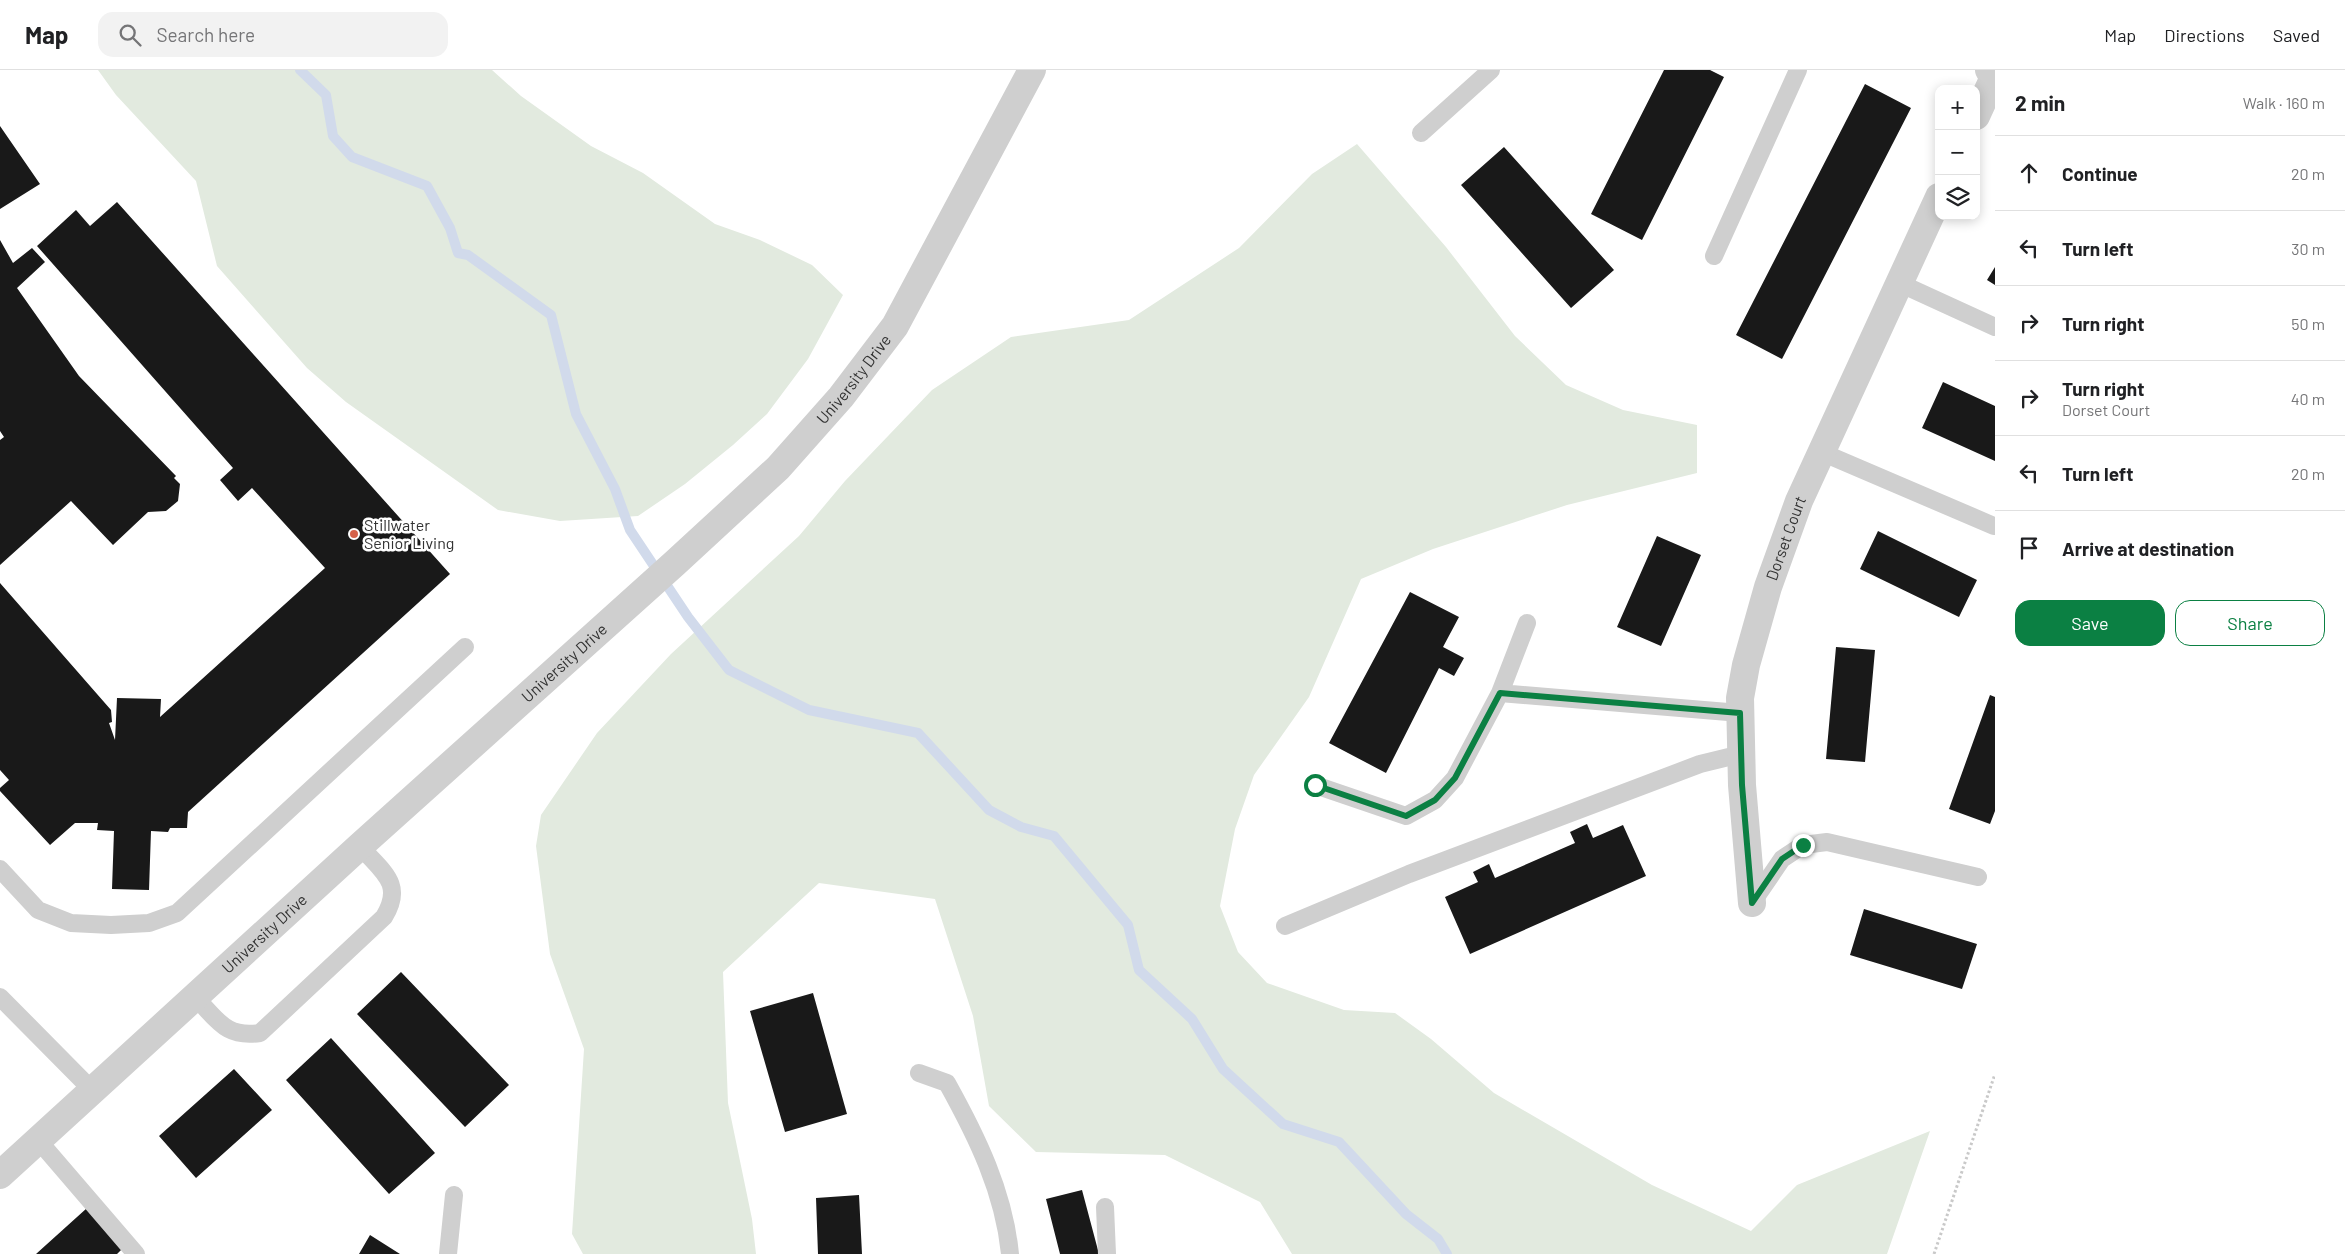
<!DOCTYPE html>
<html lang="en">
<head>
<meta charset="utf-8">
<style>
  body { margin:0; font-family:Barlow,sans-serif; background:#f2f2f2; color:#202124 }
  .controls { position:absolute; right:15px; top:15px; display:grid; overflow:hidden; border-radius:10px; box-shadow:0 2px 12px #0003 }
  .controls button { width:45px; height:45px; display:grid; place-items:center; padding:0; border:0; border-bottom:1px solid #e0e0e0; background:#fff; color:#202124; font:25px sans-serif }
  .stop { position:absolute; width:15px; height:15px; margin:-11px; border:4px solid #0b8043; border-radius:50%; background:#fff }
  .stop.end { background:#0b8043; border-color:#fff; box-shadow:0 1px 5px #0008 }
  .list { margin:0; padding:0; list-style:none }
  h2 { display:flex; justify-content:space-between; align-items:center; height:65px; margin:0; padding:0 20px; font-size:21px }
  h2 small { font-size:16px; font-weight:400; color:#757577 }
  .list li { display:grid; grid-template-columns:32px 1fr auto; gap:15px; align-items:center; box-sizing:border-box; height:75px; padding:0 20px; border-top:1px solid #e0e0e0 }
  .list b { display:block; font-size:19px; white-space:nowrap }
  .list p { margin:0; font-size:16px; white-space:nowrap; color:#757577 }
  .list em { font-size:16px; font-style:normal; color:#757577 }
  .actions { display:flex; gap:10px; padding:15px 20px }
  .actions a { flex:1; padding:11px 0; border:1px solid #0b8043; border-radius:15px; text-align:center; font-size:18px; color:#0b8043 }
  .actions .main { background:#0b8043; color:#fff }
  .icon { flex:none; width:28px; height:28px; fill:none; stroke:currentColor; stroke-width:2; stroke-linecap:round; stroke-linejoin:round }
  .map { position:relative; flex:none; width:1995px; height:1184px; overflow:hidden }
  header { display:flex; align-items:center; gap:30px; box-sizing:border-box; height:70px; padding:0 25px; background:#fff; border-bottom:1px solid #e0e0e0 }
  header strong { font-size:24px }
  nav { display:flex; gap:28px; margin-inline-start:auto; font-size:18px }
  .search { width:350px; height:45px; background:#f2f2f2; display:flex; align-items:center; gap:12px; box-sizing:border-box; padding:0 18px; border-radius:15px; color:#757577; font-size:19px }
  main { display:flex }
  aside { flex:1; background:#fff }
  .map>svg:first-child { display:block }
</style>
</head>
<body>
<header>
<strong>Map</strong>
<div class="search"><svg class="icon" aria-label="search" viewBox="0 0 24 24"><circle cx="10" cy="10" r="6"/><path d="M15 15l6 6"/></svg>Search here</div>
<nav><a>Map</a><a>Directions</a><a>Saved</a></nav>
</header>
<main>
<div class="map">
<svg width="1995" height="1184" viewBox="0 0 1995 1184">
  <rect width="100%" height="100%" fill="#fff"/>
  <path fill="#e2eadf" d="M98,0H492L521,26L591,76L643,103L715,154L760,170L812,195L843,225L808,289L767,344L733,375L685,414L638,446L560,451L498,440L346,332L307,298L217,196L196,111L116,25Z
    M1357,74L1446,177L1515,266L1566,315L1623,340L1697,355V403L1567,435L1433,479L1361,509L1309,627L1254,705L1235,759L1220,836L1238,882L1267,913L1344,940L1395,943L1431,969L1494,1023L1652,1115L1751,1161L1797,1115L1930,1061L1887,1184H1292L1260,1132L1165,1085L1036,1082L989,1036L973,946L935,829L819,813L723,902L728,1033L752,1149L756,1184H583L572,1164L584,979L550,884L536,776L541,745L597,663L671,584L799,466L845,411L932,320L1011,267L1129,250L1239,178L1312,104Z"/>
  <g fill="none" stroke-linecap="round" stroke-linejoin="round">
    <path stroke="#d1daeb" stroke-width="10" d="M300,0L326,25L333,66L352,87L427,116L450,158L458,183L468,185L551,245L576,344L615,419L630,460L688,547L729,600L809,640L918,663L989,740L1021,757L1054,766L1128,855L1139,900L1192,949L1223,999L1283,1054L1339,1072L1406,1144L1438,1169L1447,1184"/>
  </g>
  <path fill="#191919" d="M1664,0H1710L1724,7L1642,170L1591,144Z
    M1865,14L1911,38L1782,289L1736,265Z
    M0,56L40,114L0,139Z
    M1504,77L1614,200L1571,238L1461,115Z
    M117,132L450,504L188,742L187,758H170L168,762L151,761L149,820L112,819L114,761L97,760L98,753H75L50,775L0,721V718L9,710L0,700V513L111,640L112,652L109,653L115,670L117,628L161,629L160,647L325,498L252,418L238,431L220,410L233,398L37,176L76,140L90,156Z
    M0,170L13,193L32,178L45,192L17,218L79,306L176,406L174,408L180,414L178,431L166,441L148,442L113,475L71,431L0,495V370L4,367L0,361Z
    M1995,197V215L1987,210Z
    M1943,312L1995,336V391L1922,358Z
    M1878,461L1977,510L1959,547L1860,499Z
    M1657,466L1701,485L1661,576L1617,557Z
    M1410,522L1459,547L1443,577L1464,588L1454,606L1439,598L1386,703L1329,673Z
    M1836,577L1875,580L1865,692L1826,689Z
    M1990,625L1995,627V741L1990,754L1949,739Z
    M1587,754L1593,768L1623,755L1646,806L1470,884L1445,827L1478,812L1473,802L1489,794L1495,808L1575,773L1570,762Z
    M1864,839L1977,874L1962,919L1850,885Z
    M401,902L509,1015L465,1057L357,944Z
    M813,923L847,1044L785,1062L750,941Z
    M331,968L435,1083L389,1124L286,1010Z
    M234,999L272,1040L196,1108L159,1066Z
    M1082,1120L1099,1184H1060L1046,1129Z
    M859,1125L862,1184H818L816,1128Z
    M87,1138L123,1178L117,1184H36Z
    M370,1165L400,1184H359Z"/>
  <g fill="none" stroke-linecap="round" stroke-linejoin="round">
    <path stroke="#c9c9c9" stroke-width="3" stroke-dasharray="2.5 2.5" stroke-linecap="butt" d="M1934,1184L1995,1004"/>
    <path stroke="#cfcfcf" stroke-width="18" d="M1421,63L1491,0
      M1714,186L1798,0
      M1899,213L1995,257
      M1821,382L1994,456
      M1500,623L1740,643
      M1315,715L1406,746L1435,730L1455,708L1500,623L1527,553
      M0,799L38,840L71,853L111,855L149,853L177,843L465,577
      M1752,833L1782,789L1803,775L1827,772L1978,807
      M1285,856L1409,804L1700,694L1741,684
      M0,927L93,1021
      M195,927C218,950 225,968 260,963L384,847C405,813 381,801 360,776
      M919,1003L947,1013C977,1067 1004,1122 1010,1184
      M38,1070L136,1184
      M1105,1137L1107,1184
      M448,1184L454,1125"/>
    <g stroke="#cfcfcf" stroke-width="28">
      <path d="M1976,46L1995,5"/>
      <path id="s1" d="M1752,833L1742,715L1740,628L1746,595L1768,517L1799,431L1939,127"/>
      <path id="s2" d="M0,1105L360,776L675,493L778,398L841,327L895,256L1032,0"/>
    </g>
    <path stroke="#cfcfcf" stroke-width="28" d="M1989,0L1995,4"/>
  </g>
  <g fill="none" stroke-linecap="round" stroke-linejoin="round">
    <path stroke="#0b8043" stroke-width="6" d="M1315,715L1406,746L1435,730L1455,708L1500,623L1740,643L1742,715L1752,833L1782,789L1803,775"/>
  </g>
  <circle fill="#d56149" stroke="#fff" stroke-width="2" cx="354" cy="464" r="5"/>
  <g text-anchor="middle" stroke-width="5" stroke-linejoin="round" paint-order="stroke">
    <g font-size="16" fill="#323232" stroke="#fff">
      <text dy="6" stroke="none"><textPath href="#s2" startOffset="1168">University Drive</textPath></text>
      <text dy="6" stroke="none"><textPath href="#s1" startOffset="372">Dorset Court</textPath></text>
      <text dy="6" stroke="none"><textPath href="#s2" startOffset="762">University Drive</textPath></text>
      <text dy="6" stroke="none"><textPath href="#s2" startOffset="358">University Drive</textPath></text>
    </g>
    <g font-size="16" fill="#323232" stroke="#fff" text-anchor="start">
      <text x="364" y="461">Stillwater<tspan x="364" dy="18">Senior Living</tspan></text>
    </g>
  </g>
</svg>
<div class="controls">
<button>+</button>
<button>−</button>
<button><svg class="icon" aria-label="layers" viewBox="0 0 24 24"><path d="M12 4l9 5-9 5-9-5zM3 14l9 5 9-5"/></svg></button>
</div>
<div class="stop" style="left:1315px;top:715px"></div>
<div class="stop end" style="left:1803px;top:775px"></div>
</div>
<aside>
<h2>2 min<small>Walk · 160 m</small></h2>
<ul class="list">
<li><svg class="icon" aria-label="ahead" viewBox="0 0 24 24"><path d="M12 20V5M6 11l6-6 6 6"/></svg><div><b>Continue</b></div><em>20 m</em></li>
<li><svg class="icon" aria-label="left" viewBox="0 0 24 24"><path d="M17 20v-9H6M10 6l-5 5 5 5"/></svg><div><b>Turn left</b></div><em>30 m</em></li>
<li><svg class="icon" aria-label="right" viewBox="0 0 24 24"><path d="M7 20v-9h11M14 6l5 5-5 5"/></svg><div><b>Turn right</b></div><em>50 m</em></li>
<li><svg class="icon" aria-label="right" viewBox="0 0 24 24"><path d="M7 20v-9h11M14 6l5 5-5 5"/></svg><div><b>Turn right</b><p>Dorset Court</p></div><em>40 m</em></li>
<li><svg class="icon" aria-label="left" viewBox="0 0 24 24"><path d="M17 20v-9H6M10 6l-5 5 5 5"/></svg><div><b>Turn left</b></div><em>20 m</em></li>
<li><svg class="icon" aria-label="arrive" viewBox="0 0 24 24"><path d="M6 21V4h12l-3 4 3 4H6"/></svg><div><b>Arrive at destination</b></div></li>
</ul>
<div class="actions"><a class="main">Save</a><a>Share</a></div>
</aside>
</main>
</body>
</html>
